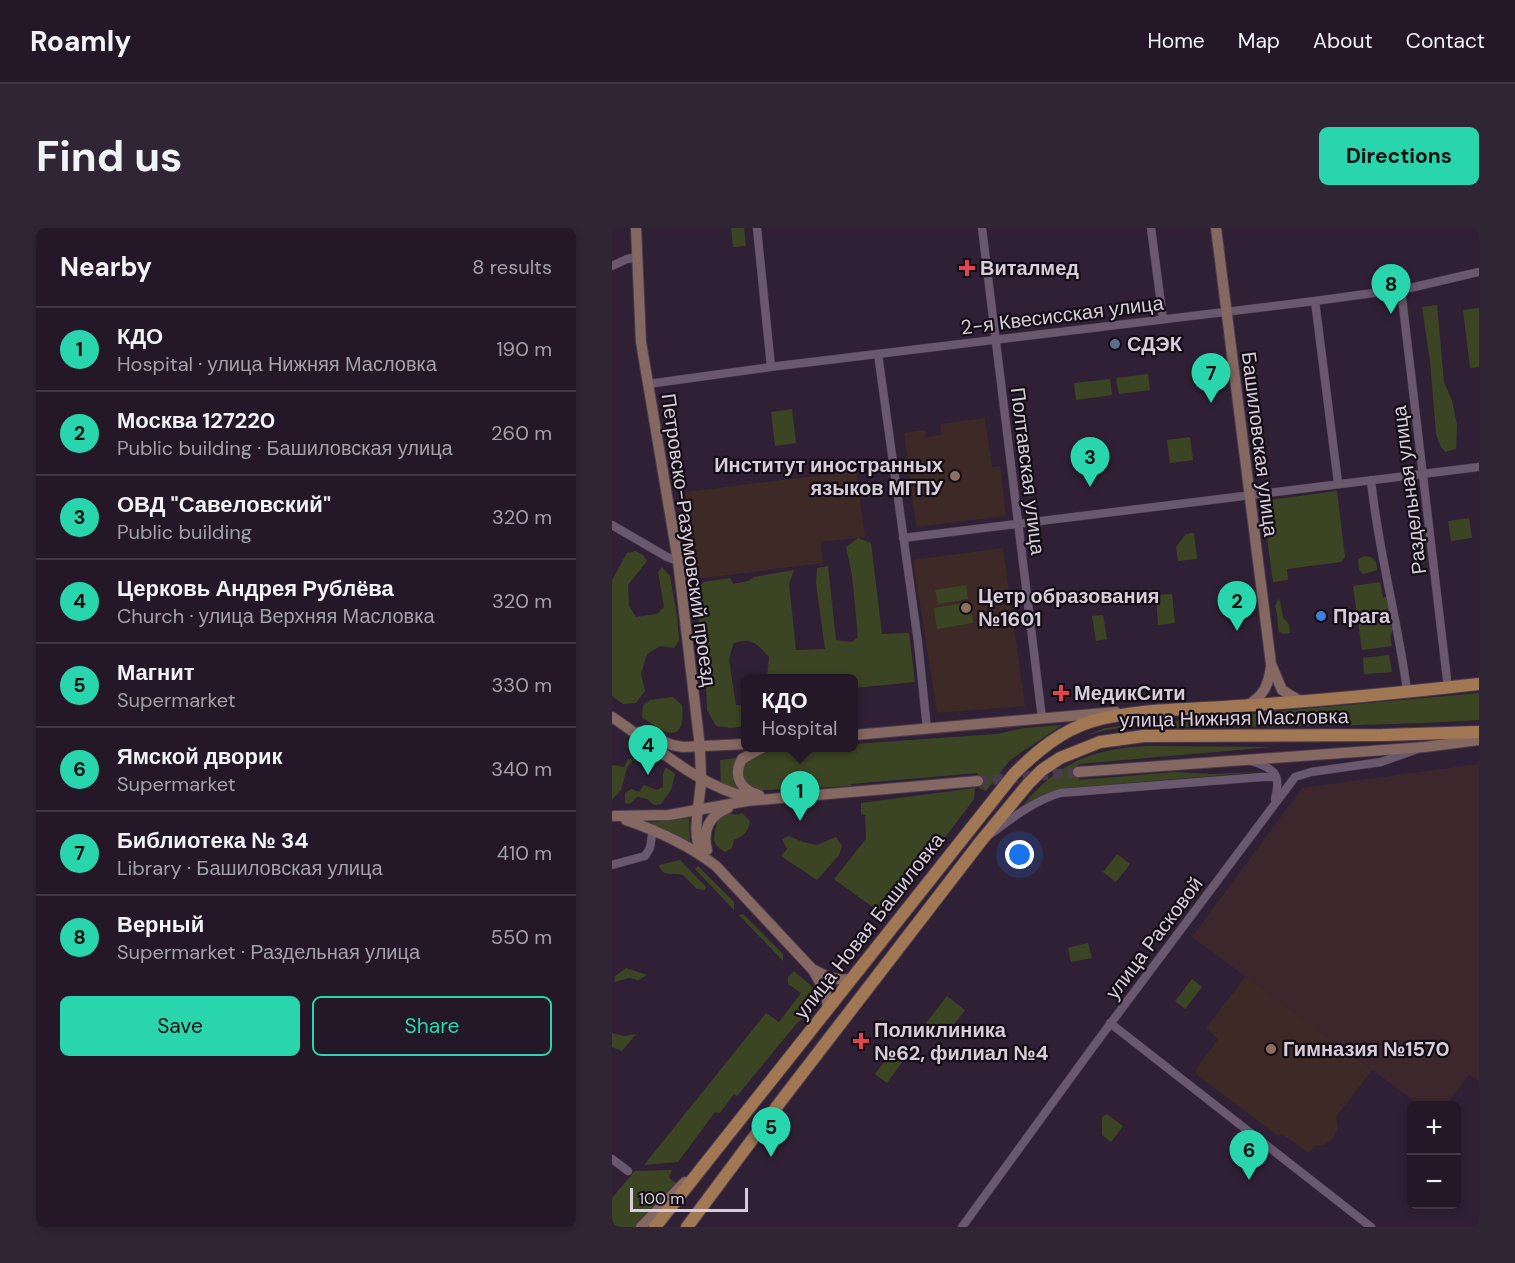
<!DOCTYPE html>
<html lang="en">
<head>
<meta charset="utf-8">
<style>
  body { margin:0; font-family:"DM Sans",sans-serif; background:#302534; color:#f1f3f6 }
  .controls { position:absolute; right:18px; bottom:18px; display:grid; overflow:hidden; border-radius:9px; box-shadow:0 3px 9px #0003 }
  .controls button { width:54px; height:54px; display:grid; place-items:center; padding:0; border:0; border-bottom:2px solid #413745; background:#241828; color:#f1f3f6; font:30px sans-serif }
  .scale { position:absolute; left:18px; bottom:15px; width:118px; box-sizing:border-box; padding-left:6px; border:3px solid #d7cdda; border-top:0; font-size:16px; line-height:21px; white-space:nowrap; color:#d7cdda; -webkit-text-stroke:4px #140d16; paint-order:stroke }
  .you { position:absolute; left:408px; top:627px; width:21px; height:21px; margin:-15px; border:4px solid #fff; border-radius:50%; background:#1a73e8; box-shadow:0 0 0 9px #1a73e833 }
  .badge { display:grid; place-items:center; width:39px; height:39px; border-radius:50%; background:#28d5ad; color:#111; font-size:20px; font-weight:700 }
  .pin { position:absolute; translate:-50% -50px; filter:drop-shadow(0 2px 3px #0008) }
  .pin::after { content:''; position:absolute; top:32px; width:21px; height:18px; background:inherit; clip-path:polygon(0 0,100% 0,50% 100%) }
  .popup { position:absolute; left:129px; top:446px; width:117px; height:78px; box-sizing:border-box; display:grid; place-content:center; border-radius:9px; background:#241828; filter:drop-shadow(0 2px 4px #0005); font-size:20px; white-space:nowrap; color:#a3a0a8 }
  .popup b { font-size:22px; color:#f1f3f6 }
  .popup::after { content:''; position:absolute; left:50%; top:100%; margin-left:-12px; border:12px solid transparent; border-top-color:#241828 }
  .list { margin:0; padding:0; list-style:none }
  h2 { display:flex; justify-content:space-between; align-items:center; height:78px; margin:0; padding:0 24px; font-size:26px }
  h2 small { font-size:20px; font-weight:400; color:#a3a0a8 }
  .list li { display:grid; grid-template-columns:39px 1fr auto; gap:18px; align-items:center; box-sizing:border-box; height:84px; padding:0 24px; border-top:2px solid #413745 }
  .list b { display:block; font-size:22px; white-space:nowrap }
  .list p { margin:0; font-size:20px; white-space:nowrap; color:#a3a0a8 }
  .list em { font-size:20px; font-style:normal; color:#a3a0a8 }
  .actions { display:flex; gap:12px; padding:18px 24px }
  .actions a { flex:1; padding:14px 0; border:2px solid #28d5ad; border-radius:9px; text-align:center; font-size:21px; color:#28d5ad }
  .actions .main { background:#28d5ad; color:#111 }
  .map { position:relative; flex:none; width:867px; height:999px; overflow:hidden; border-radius:9px }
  header { display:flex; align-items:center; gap:36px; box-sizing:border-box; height:84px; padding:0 30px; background:#241828; border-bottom:2px solid #413745 }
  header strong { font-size:28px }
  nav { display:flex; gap:33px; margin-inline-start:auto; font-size:21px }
  .intro { display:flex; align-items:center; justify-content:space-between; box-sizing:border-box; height:144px; padding:0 36px }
  h1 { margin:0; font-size:42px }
  .button { padding:15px 27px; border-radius:9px; background:#28d5ad; color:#111; font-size:21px; font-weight:700 }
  main { display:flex; gap:36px; padding:0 36px }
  aside { flex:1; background:#241828; border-radius:9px; box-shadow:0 3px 9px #0003 }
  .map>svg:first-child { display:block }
</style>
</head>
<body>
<header>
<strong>Roamly</strong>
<nav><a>Home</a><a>Map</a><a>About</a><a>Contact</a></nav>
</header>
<div class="intro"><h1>Find us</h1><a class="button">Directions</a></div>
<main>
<aside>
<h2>Nearby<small>8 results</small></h2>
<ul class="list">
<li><span class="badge">1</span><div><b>КДО</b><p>Hospital · улица Нижняя Масловка</p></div><em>190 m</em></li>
<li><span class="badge">2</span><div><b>Москва 127220</b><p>Public building · Башиловская улица</p></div><em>260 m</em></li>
<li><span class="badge">3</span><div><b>ОВД &quot;Савеловский&quot;</b><p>Public building</p></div><em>320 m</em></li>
<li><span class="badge">4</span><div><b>Церковь Андрея Рублёва</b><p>Church · улица Верхняя Масловка</p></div><em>320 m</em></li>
<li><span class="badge">5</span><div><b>Магнит</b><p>Supermarket</p></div><em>330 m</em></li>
<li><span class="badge">6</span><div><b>Ямской дворик</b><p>Supermarket</p></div><em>340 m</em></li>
<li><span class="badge">7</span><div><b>Библиотека № 34</b><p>Library · Башиловская улица</p></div><em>410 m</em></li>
<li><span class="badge">8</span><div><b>Верный</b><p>Supermarket · Раздельная улица</p></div><em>550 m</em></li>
</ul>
<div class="actions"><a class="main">Save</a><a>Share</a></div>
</aside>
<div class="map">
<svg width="867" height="999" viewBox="0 0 867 999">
  <rect width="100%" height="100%" fill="#302035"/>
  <path fill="#3c282c" d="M867,536V853L857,847L834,877H808L580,709L690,560Z"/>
  <path fill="#3d2925" d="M373,190L380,239L388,238L394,288L304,299L292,205L313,202L314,209L329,207L328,196Z
    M244,243L253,309L209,314L211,335L84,351L73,264Z
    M391,320L413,478L325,485L301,332Z
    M634,748L760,842L724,889L726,900L722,909L714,916L702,918L697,925L673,908L665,907L584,846L585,840L606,811L594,800Z"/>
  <path fill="#3c4523" d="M119,0H132L134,18L121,19Z
    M825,77L832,154L840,173L845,197L844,221L833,224L828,217L824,206L818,133L810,79Z
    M867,80V139L858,140L851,82Z
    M536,146L538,162L507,166L504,150Z
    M498,151L500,167L464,172L462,155Z
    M180,181L184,215L163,218L159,184Z
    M578,209L581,232L558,235L555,212Z
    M725,263L733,329L729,334L675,341L676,352L661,354L650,273Z
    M857,290L860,310L839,313L836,293Z
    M582,305L585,331L566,333L564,319L574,306Z
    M246,310L259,315L270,406L297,405L303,454L242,460V450H194L189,448L155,450L157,429C145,416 139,408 121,416L117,432L124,477H134V498L119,500L104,498L95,482L93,430L82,367L91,354L118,350L121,356L136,353L142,349L182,342L177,356L184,422L213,421L204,355L205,340L216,338L224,412L240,414L246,409L240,347L234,319Z
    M23,323L31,327L35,333L16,357L17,378L24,389L45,386L52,379L46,344L50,339L58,348L65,388L67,412L62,420L48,418L35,426L29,446L33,463L24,475L11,476L0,468V352L15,325Z
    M753,328L759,329L764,333L765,342L751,346L747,342L746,331Z
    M768,354L771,370L776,368L782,399L778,409L780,418L750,422L741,358Z
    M354,357L356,371L326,376L323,362Z
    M560,366L563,395L546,397L544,367Z
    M666,371L668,373L671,389L677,397L678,405L671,406L667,404C665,395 666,387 663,378Z
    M358,374L361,395L325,401L322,380Z
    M491,387L495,411L484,413L480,388Z
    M777,427L780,444L752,446L751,430Z
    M867,465V492C750,499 632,499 516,499L494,502L473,508L493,500L517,497Z
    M61,469L70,477C74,519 52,505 30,489L31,477L38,472Z
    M450,497L398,532L374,563L367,560L365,545L239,556V558L155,562H145L132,553L130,538L142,525L149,523L196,520H242V516L385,506L412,500Z
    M537,518L660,519L466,536L467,552L563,544L602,546L649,544L455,560L432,566L411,577C446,534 483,520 537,518Z
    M17,530L21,532L15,540L9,562L0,572V537L12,539Z
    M125,530C118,542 119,553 127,563L109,556L108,532Z
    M54,539L63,546L59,562L49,576L42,577L35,571L25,569L18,576L13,575V565L19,561L27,564L32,557L45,562L51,559V546Z
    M363,560L362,571L322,624L311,628L270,686L222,651L254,611L253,587L249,586V575Z
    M130,585L138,593C136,604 133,607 122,612L120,620L113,624C100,616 101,612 104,599C105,593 106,590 111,587C118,584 123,589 130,585Z
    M77,590L78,616L33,595Z
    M177,608L191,614L205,617L224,609L230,618L227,627L205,652L169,628L175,621L170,611Z
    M505,626L518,636L504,654L491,644Z
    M68,632L94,659L93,662L85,661L71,647C61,644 51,650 47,637Z
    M86,638L122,674V682L83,641Z
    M131,686L171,726V733L127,687Z
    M476,715L480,730L459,734L456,720Z
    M14,740L35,747L26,752L17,750L2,754L3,748Z
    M182,743L205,763C205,772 193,791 185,795L125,868L122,866L108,885L103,884L66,934L32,937L154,785L167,794L189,765L176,756V749Z
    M580,751L590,759L573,781L563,773Z
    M335,768L353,782L332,809L314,795Z
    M0,805L12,808L24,806L10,823L0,819Z
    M282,821L293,830L275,855L263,846Z
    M495,886L511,898L499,914L490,907V889Z
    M60,942L57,950L64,955L23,999H0V970L23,943Z"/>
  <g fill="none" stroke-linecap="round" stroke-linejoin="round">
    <path stroke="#493a4e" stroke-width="10" stroke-dasharray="10 5" stroke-linecap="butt" d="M366,553L466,544"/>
    <g stroke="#4a3c4d" stroke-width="9">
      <path id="street" d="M145,0L159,139
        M370,0L430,490
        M539,0L551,91
        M0,38L15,31L26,29
        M789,61L836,460
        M703,73L726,255
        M266,126L306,414L315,501
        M36,156L166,138L703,73L798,60L867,44
        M759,252C766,323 786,392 795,463
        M0,297L55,329L66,333
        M291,310L867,239
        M639,533C662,540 670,546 663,571
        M380,605C401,589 422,573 448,565L650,549H662L665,552
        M0,637L33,628L38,620L41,601
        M498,795L759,999
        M0,931L16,943
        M350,999L481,819L683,549L699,544L769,534L803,522"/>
    </g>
    <g stroke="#4a3c4d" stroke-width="12">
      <path id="secondary" d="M24,0L29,114L66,333L88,519C88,530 89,542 89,553C88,575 78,608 91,628
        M604,0L659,436L670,462L688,473
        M636,477C652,467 656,458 659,439
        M0,489C45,519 84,557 138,570
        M27,504L60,517L71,519L134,516
        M242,507L504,484
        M466,544L813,519L867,512
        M147,567C129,562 120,548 130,531L150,520
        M2,588L57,587L135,573L366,553
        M14,592C46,603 77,617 104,638L201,742L214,765L216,782
        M95,622C90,603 97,587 116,580
        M202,742C215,749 226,754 241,750
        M29,999L73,954"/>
    </g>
    <g stroke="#4a3c4d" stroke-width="14">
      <path id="primary" d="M43,999L402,546C425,523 450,502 481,493C527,480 579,482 626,478C706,473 787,465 867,456
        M75,999L169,873L369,613L416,556L430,542L448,530L488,514L532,508L771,507L867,504"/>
    </g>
    <use href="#street" stroke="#6a586f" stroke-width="8"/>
    <use href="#secondary" stroke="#856861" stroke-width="10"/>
    <use href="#primary" stroke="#a17853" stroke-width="12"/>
  </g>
  <g fill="#e0444e" stroke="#140d16" stroke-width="2">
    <path d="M352 31h6v6h6v6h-6v6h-6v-6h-6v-6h6z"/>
    <path d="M446 456h6v6h6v6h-6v6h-6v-6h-6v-6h6z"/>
    <path d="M246 804h6v6h6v6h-6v6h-6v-6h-6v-6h6z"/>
  </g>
  <circle fill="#5c6f8a" stroke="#140d16" stroke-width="2" cx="503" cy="116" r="6"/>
  <g fill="#8d6e63" stroke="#140d16" stroke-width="2">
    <circle cx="343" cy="248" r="6"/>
    <circle cx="354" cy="380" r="6"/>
    <circle cx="659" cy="821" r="6"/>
  </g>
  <circle fill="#3f7fe0" stroke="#140d16" stroke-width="2" cx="709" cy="388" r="6"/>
  <g text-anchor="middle" stroke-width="4.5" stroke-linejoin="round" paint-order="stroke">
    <g font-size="20" font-weight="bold" fill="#d7cdda" stroke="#140d16" text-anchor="start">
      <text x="368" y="47">Виталмед</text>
      <text x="515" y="123">СДЭК</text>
      <text x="331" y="244" text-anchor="end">Институт иностранных<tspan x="331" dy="23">языков МГПУ</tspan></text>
      <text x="366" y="375">Цетр образования<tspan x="366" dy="23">№1601</tspan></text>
      <text x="721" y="395">Прага</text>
      <text x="462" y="472">МедикСити</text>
      <text x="262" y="809">Поликлиника<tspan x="262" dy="23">№62, филиал №4</tspan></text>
      <text x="671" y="828">Гимназия №1570</text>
    </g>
    <g font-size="20" fill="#d7cdda" stroke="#140d16">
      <text transform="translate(450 87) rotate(-7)" y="7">2-я Квесисская улица</text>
      <text transform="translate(648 216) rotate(83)" y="7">Башиловская улица</text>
      <text transform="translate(416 243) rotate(83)" y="7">Полтавская улица</text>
      <text transform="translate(797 262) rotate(-97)" y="7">Раздельная улица</text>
      <text transform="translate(77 312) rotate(82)" y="7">Петровско-Разумовский проезд</text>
      <text transform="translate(622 490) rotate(-1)" y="7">улица Нижняя Масловка</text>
      <text transform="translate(257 698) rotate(-52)" y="7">улица Новая Башиловка</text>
      <text transform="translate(542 710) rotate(-53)" y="7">улица Расковой</text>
    </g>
  </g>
</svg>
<div class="controls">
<button>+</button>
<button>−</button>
</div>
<div class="scale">100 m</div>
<div class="you"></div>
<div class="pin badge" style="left:188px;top:593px">1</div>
<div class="popup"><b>КДО</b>Hospital</div>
<div class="pin badge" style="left:625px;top:403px">2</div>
<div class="pin badge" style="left:478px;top:259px">3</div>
<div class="pin badge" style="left:36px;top:547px">4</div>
<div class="pin badge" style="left:159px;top:929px">5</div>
<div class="pin badge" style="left:637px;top:952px">6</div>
<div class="pin badge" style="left:599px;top:175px">7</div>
<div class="pin badge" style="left:779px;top:86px">8</div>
</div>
</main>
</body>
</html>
